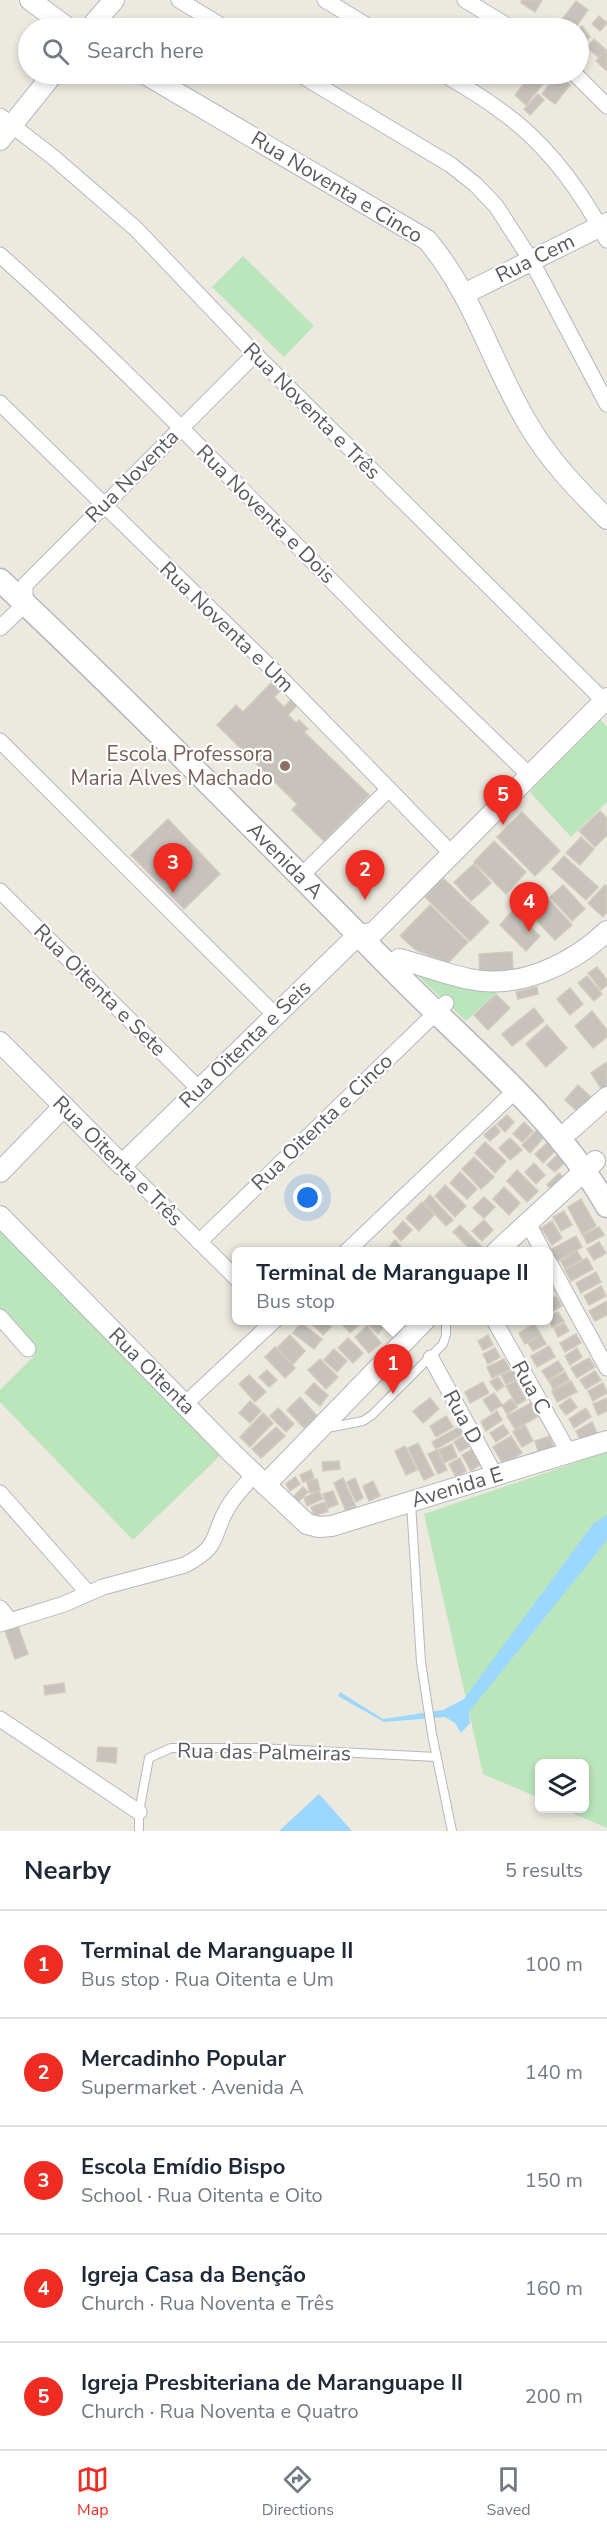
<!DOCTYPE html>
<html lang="en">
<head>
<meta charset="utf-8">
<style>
  body { margin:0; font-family:"Nunito Sans",sans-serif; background:#f2f2f3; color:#1f2937 }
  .controls { position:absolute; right:18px; bottom:18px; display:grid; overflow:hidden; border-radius:9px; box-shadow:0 3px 9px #0003 }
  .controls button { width:54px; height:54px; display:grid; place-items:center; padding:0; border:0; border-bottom:2px solid #e0e1e3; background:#fff; color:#1f2937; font:30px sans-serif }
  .you { position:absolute; left:308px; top:1198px; width:21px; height:21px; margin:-15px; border:4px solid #fff; border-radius:50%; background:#1a73e8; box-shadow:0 0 0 9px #1a73e833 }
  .badge { display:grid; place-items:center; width:39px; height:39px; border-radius:50%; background:#ef2c22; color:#fff; font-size:20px; font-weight:700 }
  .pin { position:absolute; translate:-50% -50px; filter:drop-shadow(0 2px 3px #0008) }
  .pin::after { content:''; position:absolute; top:32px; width:21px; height:18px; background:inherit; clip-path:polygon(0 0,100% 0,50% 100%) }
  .popup { position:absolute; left:232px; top:1247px; width:321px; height:78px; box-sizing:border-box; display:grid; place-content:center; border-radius:9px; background:#fff; filter:drop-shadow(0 2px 4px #0005); font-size:20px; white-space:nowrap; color:#747a83 }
  .popup b { font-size:22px; color:#1f2937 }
  .popup::after { content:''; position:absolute; left:50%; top:100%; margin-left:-12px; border:12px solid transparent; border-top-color:#fff }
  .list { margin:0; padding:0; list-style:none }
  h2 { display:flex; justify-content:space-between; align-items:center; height:78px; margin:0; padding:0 24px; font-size:26px }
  h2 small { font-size:20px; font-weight:400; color:#747a83 }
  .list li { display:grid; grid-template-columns:39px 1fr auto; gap:18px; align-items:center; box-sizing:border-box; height:108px; padding:0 24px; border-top:2px solid #e0e1e3 }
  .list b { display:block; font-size:22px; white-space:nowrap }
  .list p { margin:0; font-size:20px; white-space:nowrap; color:#747a83 }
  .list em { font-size:20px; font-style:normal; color:#747a83 }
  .icon { flex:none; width:33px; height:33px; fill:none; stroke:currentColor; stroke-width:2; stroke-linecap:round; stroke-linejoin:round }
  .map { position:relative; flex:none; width:607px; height:1831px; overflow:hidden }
  .search { position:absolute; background:#fff; box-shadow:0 3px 9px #0003; left:18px; right:18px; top:18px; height:66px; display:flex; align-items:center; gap:15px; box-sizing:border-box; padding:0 21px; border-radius:33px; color:#747a83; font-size:22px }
  .sheet { height:618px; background:#fff }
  nav { display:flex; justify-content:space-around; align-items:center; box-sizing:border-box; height:84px; border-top:2px solid #e0e1e3; background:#fff; font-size:16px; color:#747a83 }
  nav a { display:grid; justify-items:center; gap:3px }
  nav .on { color:#ef2c22 }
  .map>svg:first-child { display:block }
</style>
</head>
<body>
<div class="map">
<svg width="607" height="1831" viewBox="0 0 607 1831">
  <rect width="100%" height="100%" fill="#ece9df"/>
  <path fill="#bbe5ba" d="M243,256L314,326L284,357L212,287Z
    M598,717L607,727V802L571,837L530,792Z
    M401,960L504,985L466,1021Z
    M0,1214L227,1449L133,1540L0,1402V1390L35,1355L0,1313Z
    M607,1452V1828L563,1809L584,1808V1764H540L539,1798L483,1774L424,1514Z"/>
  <path fill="#9cd7ff" d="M607,1515V1540L469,1712L470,1723L461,1733L455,1723L445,1717L384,1722L338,1696L340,1692L383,1719L443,1710L464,1699L593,1524Z
    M319,1794L352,1831H279Z"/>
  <path fill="#c7c3bc" stroke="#d1cabd" stroke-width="1.5" d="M522,0H542L535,12L521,3Z
    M576,1L588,10L575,28H571L561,21Z
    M599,16L607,23L600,31L592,24Z
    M582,26L590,37L582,44L578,40V29Z
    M594,39L606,50L599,58L587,47Z
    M606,50H607V71L596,61Z
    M532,74L550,75L526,105L515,95Z
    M557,75L570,85L555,104L542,94Z
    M538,94L544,100L530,115L524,109Z
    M277,677L285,686L274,697L284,707L295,695L301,701L288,715L296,723L299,720L308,729L304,732L369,795L324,841L292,810L297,804L217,725L236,705L243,712Z
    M600,811L607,818V835L595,847L579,831Z
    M522,812L560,851L535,876L497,837Z
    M168,819L220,874L184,909L131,855Z
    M581,837L594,849L580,865L566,853Z
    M494,841L526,872L506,894L474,862Z
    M564,856L598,887L586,900L552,869Z
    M474,864L491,883L471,901L454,882Z
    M443,878L489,922L470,941L425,897Z
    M563,885L585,909L572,921L550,897Z
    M605,885L607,887V912L603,917L588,903Z
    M544,894L572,925L555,940L527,910Z
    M430,905L468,942L448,963L416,950L400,936Z
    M513,910L540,936L526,951L500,925Z
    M512,952L513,970L480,972L479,954Z
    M597,967L607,980V985L601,990L588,973Z
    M587,976L602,994L594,1001L578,983Z
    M537,987L538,994L518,999L516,992Z
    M570,988L583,1004L570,1015L557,999Z
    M496,994L510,1008L488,1030L474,1015Z
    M534,1008L544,1021L512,1046L502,1034Z
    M592,1011L607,1030V1037L593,1048L575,1026Z
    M547,1025L567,1048L546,1067L526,1044Z
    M607,1062V1090L604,1093L591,1073Z
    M578,1085L594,1100L581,1115L565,1100Z
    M507,1115L514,1122L505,1132L497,1124Z
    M524,1122L533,1131L522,1142L513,1134Z
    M495,1125L500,1132L490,1141L484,1135Z
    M538,1129L545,1136L530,1153L522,1145Z
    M510,1138L522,1150L510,1160L499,1148Z
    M485,1142L506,1161L495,1173L475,1153Z
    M548,1142L556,1150L543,1163L535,1154Z
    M559,1153L566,1161L555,1172L547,1165Z
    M474,1157L494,1177L481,1189L462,1169Z
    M534,1163L545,1175L536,1184L525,1172Z
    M517,1170L538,1191L527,1202L507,1181Z
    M460,1172L477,1189L467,1199L450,1183Z
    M559,1173L565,1179L553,1190L547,1185Z
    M445,1185L466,1206L455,1217L435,1196Z
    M504,1187L520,1203L509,1215L493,1199Z
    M430,1195L453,1220L446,1226L424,1202Z
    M484,1197L495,1207L484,1218L473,1208Z
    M581,1199L596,1226L582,1234L568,1207Z
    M422,1202L434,1215L419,1231L406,1218Z
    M564,1211L572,1225L561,1231L553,1217Z
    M484,1220L493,1230L482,1241L472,1231Z
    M403,1221L412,1230L401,1241L393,1232Z
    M552,1221L562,1238L552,1245L541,1228Z
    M460,1225L485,1250L483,1252H473L453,1232Z
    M599,1227L604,1235L587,1244L583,1235Z
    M576,1236L582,1247L556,1262L550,1250Z
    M395,1240L406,1252H385Z
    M599,1242L606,1253L594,1260L587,1249Z
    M577,1251L582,1259L565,1269L561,1261Z
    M587,1258L593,1269L571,1281L565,1270Z
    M596,1272L601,1282L581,1293L576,1283Z
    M601,1286L606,1296L589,1305L584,1296Z
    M556,1296L562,1306L549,1313V1301Z
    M607,1301V1315L595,1321L589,1311Z
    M558,1312L564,1321L552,1327L549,1317Z
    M318,1320H324L331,1327L323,1335L313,1325Z
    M348,1320H363V1321L350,1333L343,1325Z
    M389,1320L378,1334L365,1321L366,1320Z
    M301,1323L322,1339L314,1349L293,1333Z
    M564,1323L569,1331L558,1337L554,1328Z
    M534,1324L541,1335L525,1344L519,1333Z
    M367,1326L381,1343L369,1353L355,1337Z
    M576,1334L581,1343L565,1352L560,1343Z
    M290,1335L305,1351L293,1364L277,1348Z
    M488,1335L493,1345L483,1350L478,1341Z
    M541,1335L546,1344L533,1351L528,1343Z
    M348,1338L363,1353L353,1363L338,1348Z
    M549,1346L555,1357L537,1367L531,1356Z
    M275,1347L295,1368L285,1378L265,1357Z
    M495,1348L500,1357L488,1364L483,1354Z
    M577,1348L582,1357L570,1365L565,1356Z
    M334,1349L347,1361L337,1372L324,1360Z
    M589,1358L595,1367L577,1378L571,1368Z
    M320,1359L338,1377L326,1389L308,1370Z
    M504,1359L510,1369L492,1378L487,1367Z
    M558,1361L564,1370L548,1380L542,1371Z
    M514,1369L519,1378L506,1384L501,1375Z
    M267,1370L277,1380L269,1387L259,1377Z
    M595,1371L601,1380L586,1389L580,1380Z
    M565,1372L569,1380L553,1389L549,1381Z
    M249,1375L266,1392L255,1402L239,1384Z
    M498,1377L504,1386L497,1391L490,1382Z
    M516,1381L526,1400L517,1405L506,1386Z
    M571,1381L577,1392L557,1402L552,1391Z
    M483,1382L489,1393L470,1403L465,1392Z
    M314,1383L328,1395L320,1406L305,1393Z
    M603,1383L607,1393L593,1401L588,1391Z
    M494,1393L502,1405L491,1412L483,1400Z
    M300,1397L317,1416L304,1428L287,1410Z
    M430,1398L439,1409L423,1423L413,1411Z
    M570,1398L577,1407L566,1415L559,1406Z
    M607,1398V1411L598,1415L593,1404Z
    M511,1399L517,1407L507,1414L502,1406Z
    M250,1401L261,1411L250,1423L239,1413Z
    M531,1403L539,1416L515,1429L507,1416Z
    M278,1408L294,1424L286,1432L270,1416Z
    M586,1408L591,1417L574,1428L569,1419Z
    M497,1411L502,1420L486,1431L481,1422Z
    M263,1413L273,1423L250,1447L240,1437Z
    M446,1416L453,1427L436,1437L430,1426Z
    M592,1422L597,1433L581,1441L576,1431Z
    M503,1425L509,1433L496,1442L490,1433Z
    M525,1425L533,1441L522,1447L513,1432Z
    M276,1427L285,1436L261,1458L252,1449Z
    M459,1427L463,1434L436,1449L432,1442Z
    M465,1435L471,1445L460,1452L454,1442Z
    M511,1436L522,1453L503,1464L493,1447Z
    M550,1436L554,1449L539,1454L535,1441Z
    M418,1443L434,1475L424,1480L408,1448Z
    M452,1444L457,1457L444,1463L439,1450Z
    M405,1446L417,1470L406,1475L395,1451Z
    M473,1449L481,1464L471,1471L462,1455Z
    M437,1450L447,1470L438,1474L428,1454Z
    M460,1458L466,1471L456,1477L449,1464Z
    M339,1461L340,1469L323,1471L322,1462Z
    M311,1470L314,1478L303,1482L300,1475Z
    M295,1477L300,1484L290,1491L286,1484Z
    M343,1478L356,1507L346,1511L334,1483Z
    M355,1478L363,1498L356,1502L347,1482Z
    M317,1479L320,1490L310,1493L307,1482Z
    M373,1481L380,1496L369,1501L363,1486Z
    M303,1487L308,1492L298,1502L293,1497Z
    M319,1491L323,1499L307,1506L304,1498Z
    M333,1491L338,1504L328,1508L323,1494Z
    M325,1502L328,1511L314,1516L311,1507Z
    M18,1626L28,1654L15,1659L5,1631Z
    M64,1683L65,1692L45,1695L44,1686Z
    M98,1747L117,1748L116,1763L97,1761Z"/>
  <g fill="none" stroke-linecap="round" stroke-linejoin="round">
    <g stroke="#b5b8bd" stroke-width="10">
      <path id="service" d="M327,1428L363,1421L372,1415L443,1344L446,1335V1320
        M411,1503L421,1662L432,1734L452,1831
        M139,1831V1812L149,1758L171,1748H259L436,1757"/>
    </g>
    <g stroke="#b5b8bd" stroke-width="17">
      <path id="minor" d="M179,0L225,28
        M325,0L371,28
        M465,0L511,28
        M299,74L451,165L476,185L496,206L531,260L607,404
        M443,74C462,85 481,96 498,109C545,141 581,191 607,240
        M575,74L607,106
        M0,116L53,157L136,229L255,354L604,701
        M0,255C132,373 254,503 379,629C428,678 479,726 529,775
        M0,403L273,670L452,854
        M0,628L25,604V585L255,354
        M0,741L275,1015
        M308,869L389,789
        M0,891L199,1089
        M122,1165L237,1279
        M528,1223L543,1252
        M199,1242L446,1003
        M346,1252L515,1091
        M549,1262L607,1368
        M0,1317L28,1349
        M494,1320L569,1453
        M431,1358L495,1475
        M185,1404L275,1320
        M0,1493L88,1593
        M0,1608L11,1621
        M0,1624L64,1604L103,1587L185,1565C222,1545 210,1538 228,1507C235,1495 245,1485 254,1475
        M0,1719L139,1812"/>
    </g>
    <g stroke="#b5b8bd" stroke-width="22">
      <path id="tertiary" d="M30,0L68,28
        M90,28L114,0
        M145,74L427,240C473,294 492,364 528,424C549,460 578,490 607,519
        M0,140L53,74
        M464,294L607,223
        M399,959C422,965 446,974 469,979C519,990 572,964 607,931
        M0,1042L122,1165L358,935L373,933L607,698
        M570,1130L607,1097
        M0,1172L64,1106
        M0,1216L234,1455L307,1524L319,1527L332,1526L607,1441
        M496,1252L595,1161
        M265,1485L425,1320"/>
    </g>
    <g stroke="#b5b9bf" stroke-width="25">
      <g id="secondary">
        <path id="s1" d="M0,580C135,707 265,840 395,972C467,1045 556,1117 607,1206"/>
      </g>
    </g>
    <use href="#service" stroke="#fff" stroke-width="8"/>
    <use href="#minor" stroke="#fff" stroke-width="15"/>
    <use href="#tertiary" stroke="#fff" stroke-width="20"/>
    <use href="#secondary" stroke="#fff" stroke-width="22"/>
  </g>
  <circle fill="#8d6e63" stroke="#fff" stroke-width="2" cx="285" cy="766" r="6"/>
  <g text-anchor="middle" stroke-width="4.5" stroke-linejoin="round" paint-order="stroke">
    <g font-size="21" fill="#585c61" stroke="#fff">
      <text transform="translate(337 187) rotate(31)" y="7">Rua Noventa e Cinco</text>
      <text transform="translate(535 258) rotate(-26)" y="7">Rua Cem</text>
      <text transform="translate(312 411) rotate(45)" y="7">Rua Noventa e Três</text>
      <text transform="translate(132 476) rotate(-45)" y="7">Rua Noventa</text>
      <text transform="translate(266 514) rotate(45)" y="7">Rua Noventa e Dois</text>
      <text transform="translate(227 627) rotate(44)" y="7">Rua Noventa e Um</text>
      <text dy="7" stroke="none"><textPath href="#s1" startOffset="400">Avenida A</textPath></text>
      <text transform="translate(100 990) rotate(45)" y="7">Rua Oitenta e Sete</text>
      <text transform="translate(245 1044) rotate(-44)" y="7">Rua Oitenta e Seis</text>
      <text transform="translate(322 1122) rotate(-44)" y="7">Rua Oitenta e Cinco</text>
      <text transform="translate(118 1161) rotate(45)" y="7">Rua Oitenta e Três</text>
      <text transform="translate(152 1371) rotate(45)" y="7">Rua Oitenta</text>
      <text transform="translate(531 1387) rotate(61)" y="7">Rua C</text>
      <text transform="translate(463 1417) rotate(61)" y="7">Rua D</text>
      <text transform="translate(457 1487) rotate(-17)" y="7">Avenida E</text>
      <text transform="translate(264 1752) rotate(1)" y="7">Rua das Palmeiras</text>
    </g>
    <g font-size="21" fill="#785e54" stroke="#fff" text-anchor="end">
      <text x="273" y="761">Escola Professora<tspan x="273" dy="24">Maria Alves Machado</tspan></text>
    </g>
  </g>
</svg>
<div class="controls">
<button><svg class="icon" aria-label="layers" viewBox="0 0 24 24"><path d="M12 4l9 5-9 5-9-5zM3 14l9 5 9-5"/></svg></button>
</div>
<div class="you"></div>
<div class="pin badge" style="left:393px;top:1394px">1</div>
<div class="popup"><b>Terminal de Maranguape II</b>Bus stop</div>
<div class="pin badge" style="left:365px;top:900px">2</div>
<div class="pin badge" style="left:173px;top:893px">3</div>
<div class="pin badge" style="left:529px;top:932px">4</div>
<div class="pin badge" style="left:503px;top:825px">5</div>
<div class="search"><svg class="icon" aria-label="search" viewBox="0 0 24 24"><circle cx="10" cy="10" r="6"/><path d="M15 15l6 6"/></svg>Search here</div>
</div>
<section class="sheet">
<h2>Nearby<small>5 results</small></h2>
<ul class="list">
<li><span class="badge">1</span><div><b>Terminal de Maranguape II</b><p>Bus stop · Rua Oitenta e Um</p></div><em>100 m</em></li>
<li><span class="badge">2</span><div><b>Mercadinho Popular</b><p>Supermarket · Avenida A</p></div><em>140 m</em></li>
<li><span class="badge">3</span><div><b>Escola Emídio Bispo</b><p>School · Rua Oitenta e Oito</p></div><em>150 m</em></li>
<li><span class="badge">4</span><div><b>Igreja Casa da Benção</b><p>Church · Rua Noventa e Três</p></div><em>160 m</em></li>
<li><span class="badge">5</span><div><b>Igreja Presbiteriana de Maranguape II</b><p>Church · Rua Noventa e Quatro</p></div><em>200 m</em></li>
</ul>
</section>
<nav>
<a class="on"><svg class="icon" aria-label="map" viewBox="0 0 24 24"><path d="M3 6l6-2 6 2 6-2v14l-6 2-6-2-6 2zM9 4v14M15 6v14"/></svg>Map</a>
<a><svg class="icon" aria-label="directions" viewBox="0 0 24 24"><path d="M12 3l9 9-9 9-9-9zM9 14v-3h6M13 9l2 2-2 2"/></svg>Directions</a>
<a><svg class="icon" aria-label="saved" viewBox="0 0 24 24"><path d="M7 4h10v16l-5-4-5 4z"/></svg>Saved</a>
</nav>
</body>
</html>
